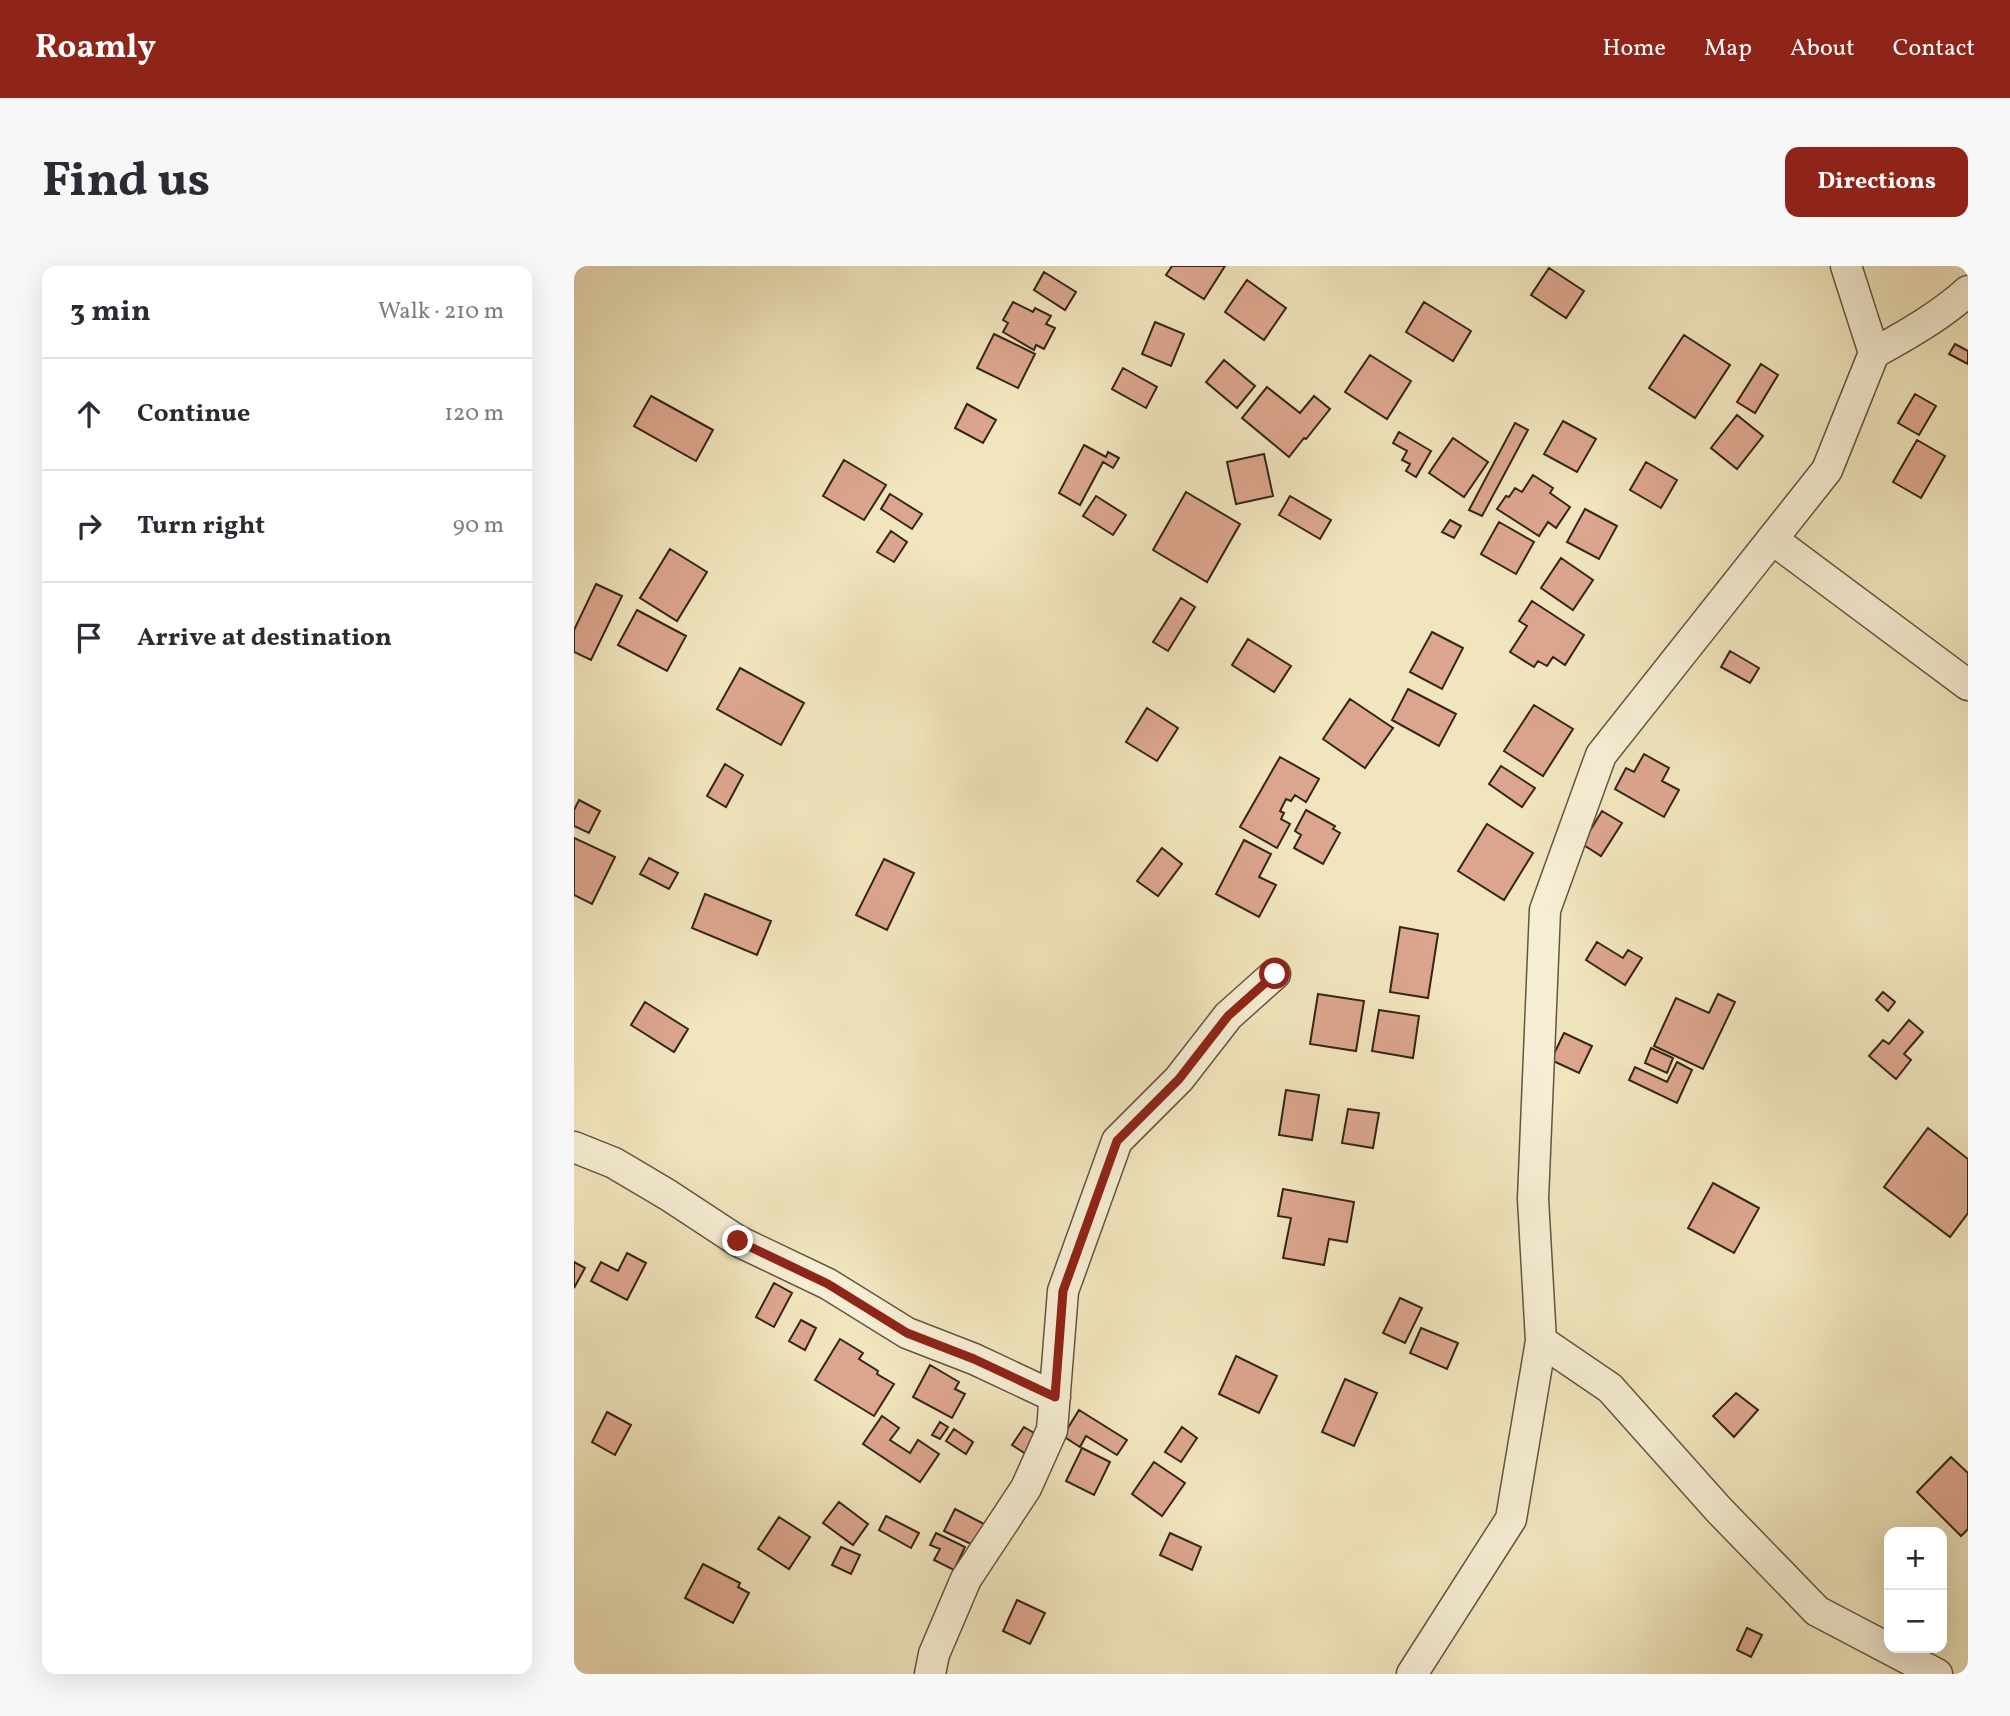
<!DOCTYPE html>
<html lang="en">
<head>
<meta charset="utf-8">
<style>
  body { margin:0; font-family:Vollkorn,serif; background:#f7f7f7; color:#2b2b33 }
  .controls { position:absolute; right:21px; bottom:21px; display:grid; overflow:hidden; border-radius:14px; box-shadow:0 7px 28px #0002 }
  .controls button { width:63px; height:63px; display:grid; place-items:center; padding:0; border:0; border-bottom:2px solid #e1e1e2; background:#fff; color:#2b2b33; font:35px sans-serif }
  .stop { position:absolute; width:21px; height:21px; margin:-16px; border:5px solid #8f2418; border-radius:50%; background:#fff }
  .stop.end { background:#8f2418; border-color:#fff; box-shadow:0 2px 7px #0008 }
  .list { margin:0; padding:0; list-style:none }
  h2 { display:flex; justify-content:space-between; align-items:center; height:91px; margin:0; padding:0 28px; font-size:30px }
  h2 small { font-size:23px; font-weight:400; color:#7c7c81 }
  .list li { display:grid; grid-template-columns:46px 1fr auto; gap:21px; align-items:center; box-sizing:border-box; height:112px; padding:0 28px; border-top:2px solid #e1e1e2 }
  .list b { display:block; font-size:26px; white-space:nowrap }
  .list em { font-size:23px; font-style:normal; color:#7c7c81 }
  .icon { flex:none; width:38px; height:38px; fill:none; stroke:currentColor; stroke-width:2; stroke-linecap:round; stroke-linejoin:round }
  .map { position:relative; flex:none; width:1394px; height:1408px; overflow:hidden; border-radius:14px }
  header { display:flex; align-items:center; gap:42px; box-sizing:border-box; height:98px; padding:0 35px; background:#8f2418; color:#fff }
  header strong { font-size:33px }
  nav { display:flex; gap:38px; margin-inline-start:auto; font-size:24px }
  .intro { display:flex; align-items:center; justify-content:space-between; box-sizing:border-box; height:168px; padding:0 42px }
  h1 { margin:0; font-size:49px }
  .button { padding:18px 32px; border-radius:14px; background:#8f2418; color:#fff; font-size:24px; font-weight:700 }
  main { display:flex; gap:42px; padding:0 42px }
  aside { flex:1; background:#fff; border-radius:14px; box-shadow:0 7px 28px #0002 }
  .map>svg:first-child { display:block }
</style>
</head>
<body>
<header>
<strong>Roamly</strong>
<nav><a>Home</a><a>Map</a><a>About</a><a>Contact</a></nav>
</header>
<div class="intro"><h1>Find us</h1><a class="button">Directions</a></div>
<main>
<aside>
<h2>3 min<small>Walk · 210 m</small></h2>
<ul class="list">
<li><svg class="icon" aria-label="ahead" viewBox="0 0 24 24"><path d="M12 20V5M6 11l6-6 6 6"/></svg><div><b>Continue</b></div><em>120 m</em></li>
<li><svg class="icon" aria-label="right" viewBox="0 0 24 24"><path d="M7 20v-9h11M14 6l5 5-5 5"/></svg><div><b>Turn right</b></div><em>90 m</em></li>
<li><svg class="icon" aria-label="arrive" viewBox="0 0 24 24"><path d="M6 21V4h12l-3 4 3 4H6"/></svg><div><b>Arrive at destination</b></div></li>
</ul>
</aside>
<div class="map">
<svg width="1394" height="1408" viewBox="0 0 1394 1408">
  <rect width="100%" height="100%" fill="#f1e5bd"/>
  <filter id="stains"><feTurbulence type="fractalNoise" baseFrequency=".00286" numOctaves="4"/><feColorMatrix values="0 0 0 0 .2 0 0 0 0 .09 0 0 0 0 .02 0 0 0 .5 -.17"/></filter>
  <radialGradient id="worn" r=".72"><stop offset=".6" stop-color="#630" stop-opacity="0"/><stop offset="1" stop-color="#630" stop-opacity=".3"/></radialGradient>
  <path fill="#dca68e" stroke="#342518" stroke-width="2" d="M598,0H651L630,33L592,9Z
    M975,2L1010,25L992,52L957,29Z
    M470,6L502,26L491,44L460,24Z
    M673,14L712,42L690,74L651,46Z
    M439,36L459,46L461,42L477,50L472,58L481,62L470,83L462,79L460,84L429,66L434,57L429,54Z
    M850,36L897,65L879,95L832,66Z
    M581,56L610,68L597,100L568,88Z
    M420,68L461,88L444,122L403,102Z
    M1110,69L1156,99L1121,152L1075,122Z
    M1381,78L1394,85V98L1375,88Z
    M796,89L837,115L813,153L771,126Z
    M650,94L681,120L663,142L632,116Z
    M1187,98L1204,109L1181,147L1163,136Z
    M549,102L583,121L572,142L538,123Z
    M693,121L726,147L740,130L756,143L732,173L730,172L715,191L668,152Z
    M1341,128L1362,140L1345,169L1324,157Z
    M77,130L139,164L122,195L60,160Z
    M393,138L422,154L409,177L381,162Z
    M1163,149L1189,170L1163,203L1137,182Z
    M989,155L1022,173L1003,206L970,188Z
    M941,157L954,164L908,250L895,244Z
    M825,166L857,185L842,211L832,205L836,198L828,194L833,185L819,177Z
    M879,172L914,196L890,231L855,207Z
    M1343,174L1371,190L1347,232L1319,216Z
    M510,179L532,191L534,186L545,192L539,202L529,196L506,239L485,227Z
    M690,188L699,230L662,238L653,196Z
    M270,194L312,219L290,254L249,230Z
    M1072,196L1103,214L1087,242L1056,224Z
    M959,209L979,222L976,227L996,241L982,262L974,256L965,270L923,243L932,230L935,231L941,222L948,226Z
    M612,226L666,258L633,316L579,284Z
    M316,228L348,248L338,263L307,243Z
    M522,230L552,249L539,269L509,250Z
    M716,230L757,254L746,273L705,249Z
    M1011,243L1043,260L1025,293L993,276Z
    M876,254L887,260L880,272L868,266Z
    M925,256L960,276L942,308L907,288Z
    M317,265L333,276L320,296L303,286Z
    M96,283L133,306L103,355L66,332Z
    M987,292L1019,314L999,344L967,322Z
    M22,318L48,330L17,394L0,386V364Z
    M607,332L621,341L594,385L579,376Z
    M958,335L1010,369L991,399L979,391L973,400L964,395L960,401L936,386L953,360L945,355Z
    M63,344L112,370L93,405L44,379Z
    M858,366L889,382L868,423L836,406Z
    M674,373L717,400L700,426L658,399Z
    M1156,385L1185,402L1176,417L1147,401Z
    M166,402L230,437L207,479L143,443Z
    M834,423L882,448L865,480L818,454Z
    M776,433L819,462L791,502L749,473Z
    M960,439L999,463L969,510L930,485Z
    M573,442L604,462L583,495L552,476Z
    M1070,488L1095,502L1088,515L1105,524L1090,551L1041,523L1052,502L1060,506Z
    M706,491L745,513L732,536L721,529L717,535L712,533L706,545L710,547L707,553L716,558L703,582L666,561Z
    M151,498L169,509L152,541L133,530Z
    M927,500L961,522L948,541L915,518Z
    M5,534L26,545L15,567L0,560V544Z
    M732,544L761,560L759,563L766,567L749,598L720,582L727,569L721,565Z
    M1028,545L1048,557L1027,590L1008,578Z
    M913,558L959,587L930,634L884,605Z
    M0,572L41,591L18,638L0,629Z
    M670,574L697,588L685,611L702,619L685,651L642,628Z
    M588,582L608,598L584,630L563,615Z
    M75,592L104,607L95,623L66,608Z
    M310,593L340,607L313,664L282,649Z
    M131,628L197,655L183,689L118,662Z
    M826,661L864,668L854,732L816,726Z
    M1023,676L1049,692L1054,684L1068,692L1051,719L1012,694Z
    M1309,726L1321,736L1314,745L1302,734Z
    M744,728L790,735L782,785L736,778Z
    M1144,728L1161,736L1129,803L1080,780L1102,732L1135,747Z
    M71,736L114,763L100,786L57,759Z
    M805,744L845,750L839,792L798,785Z
    M1335,754L1349,766L1330,788L1337,794L1322,813L1295,790L1309,774L1315,778Z
    M990,767L1018,780L1005,807L977,794Z
    M1077,782L1099,792L1093,807L1071,797Z
    M1103,796L1118,804L1103,837L1055,814L1061,801L1093,816Z
    M712,824L745,829L738,874L705,869Z
    M774,843L805,847L799,882L768,877Z
    M1354,862L1394,893V947L1376,971L1310,921Z
    M1139,917L1185,942L1160,987L1114,962Z
    M709,923L780,936L773,976L755,973L750,999L709,992L717,952L704,950Z
    M53,987L72,997L53,1034L17,1015L27,996L44,1005Z
    M0,996L11,1002L0,1022Z
    M200,1017L218,1027L200,1061L182,1051Z
    M826,1032L848,1042L831,1077L809,1067Z
    M227,1054L242,1062L231,1084L215,1075Z
    M847,1062L884,1077L873,1103L836,1087Z
    M266,1073L289,1087L285,1093L304,1105L303,1108L320,1118L300,1150L241,1114Z
    M662,1090L703,1110L685,1147L645,1128Z
    M356,1099L385,1116L381,1123L391,1128L378,1152L339,1131Z
    M771,1113L803,1127L780,1180L748,1166Z
    M1162,1127L1184,1144L1160,1171L1139,1150Z
    M505,1144L553,1174L543,1189L512,1170L506,1181L489,1170Z
    M33,1146L57,1159L41,1189L18,1176Z
    M308,1150L325,1162L316,1174L336,1187L344,1174L365,1188L346,1216L289,1178Z
    M366,1156L374,1161L366,1173L358,1169Z
    M450,1161L465,1170L452,1188L438,1179Z
    M608,1161L623,1172L607,1196L591,1186Z
    M380,1163L399,1176L392,1188L372,1175Z
    M508,1182L536,1196L520,1229L492,1215Z
    M1377,1191L1394,1207V1263L1387,1270L1343,1226Z
    M580,1196L611,1217L588,1250L558,1228Z
    M265,1236L294,1258L279,1279L249,1257Z
    M381,1243L412,1259L401,1280L370,1265Z
    M312,1250L345,1267L337,1282L305,1264Z
    M205,1251L236,1271L215,1303L184,1283Z
    M362,1267L391,1281L380,1304L360,1294L366,1283L356,1279Z
    M596,1267L627,1281L618,1304L586,1289Z
    M267,1281L286,1289L277,1308L258,1299Z
    M129,1298L166,1317L164,1321L175,1327L159,1357L111,1332Z
    M443,1334L471,1347L456,1378L429,1365Z
    M1173,1362L1188,1369L1177,1391L1163,1384Z"/>
  <g fill="none" stroke-linecap="round" stroke-linejoin="round">
    <g stroke="#635541" stroke-width="33">
      <path id="minor" d="M1300,87C1333,69 1366,50 1394,25
        M1198,273L1394,419
        M0,881L40,897L94,929L164,975L254,1018L333,1067L400,1093L481,1131
        M967,1075L1036,1122L1145,1244L1243,1345L1363,1408
        M356,1408L360,1388L392,1313L452,1222L478,1164L489,1025L543,875L605,813L654,750L701,708
        M838,1408L937,1253L967,1075L959,933L971,644L1027,489L1253,204L1300,87L1272,0"/>
    </g>
    <use href="#minor" stroke="#f6eed4" stroke-width="30"/>
  </g>
  <g fill="none" stroke-linecap="round" stroke-linejoin="round">
    <path stroke="#8f2418" stroke-width="9" d="M164,975L254,1018L333,1067L400,1093L481,1131L489,1025L543,875L605,813L654,750L701,708"/>
  </g>
  <rect width="100%" height="100%" filter="url(#stains)"/>
  <rect width="100%" height="100%" fill="url(#worn)"/>
</svg>
<div class="controls">
<button>+</button>
<button>−</button>
</div>
<div class="stop" style="left:701px;top:708px"></div>
<div class="stop end" style="left:164px;top:975px"></div>
</div>
</main>
</body>
</html>
